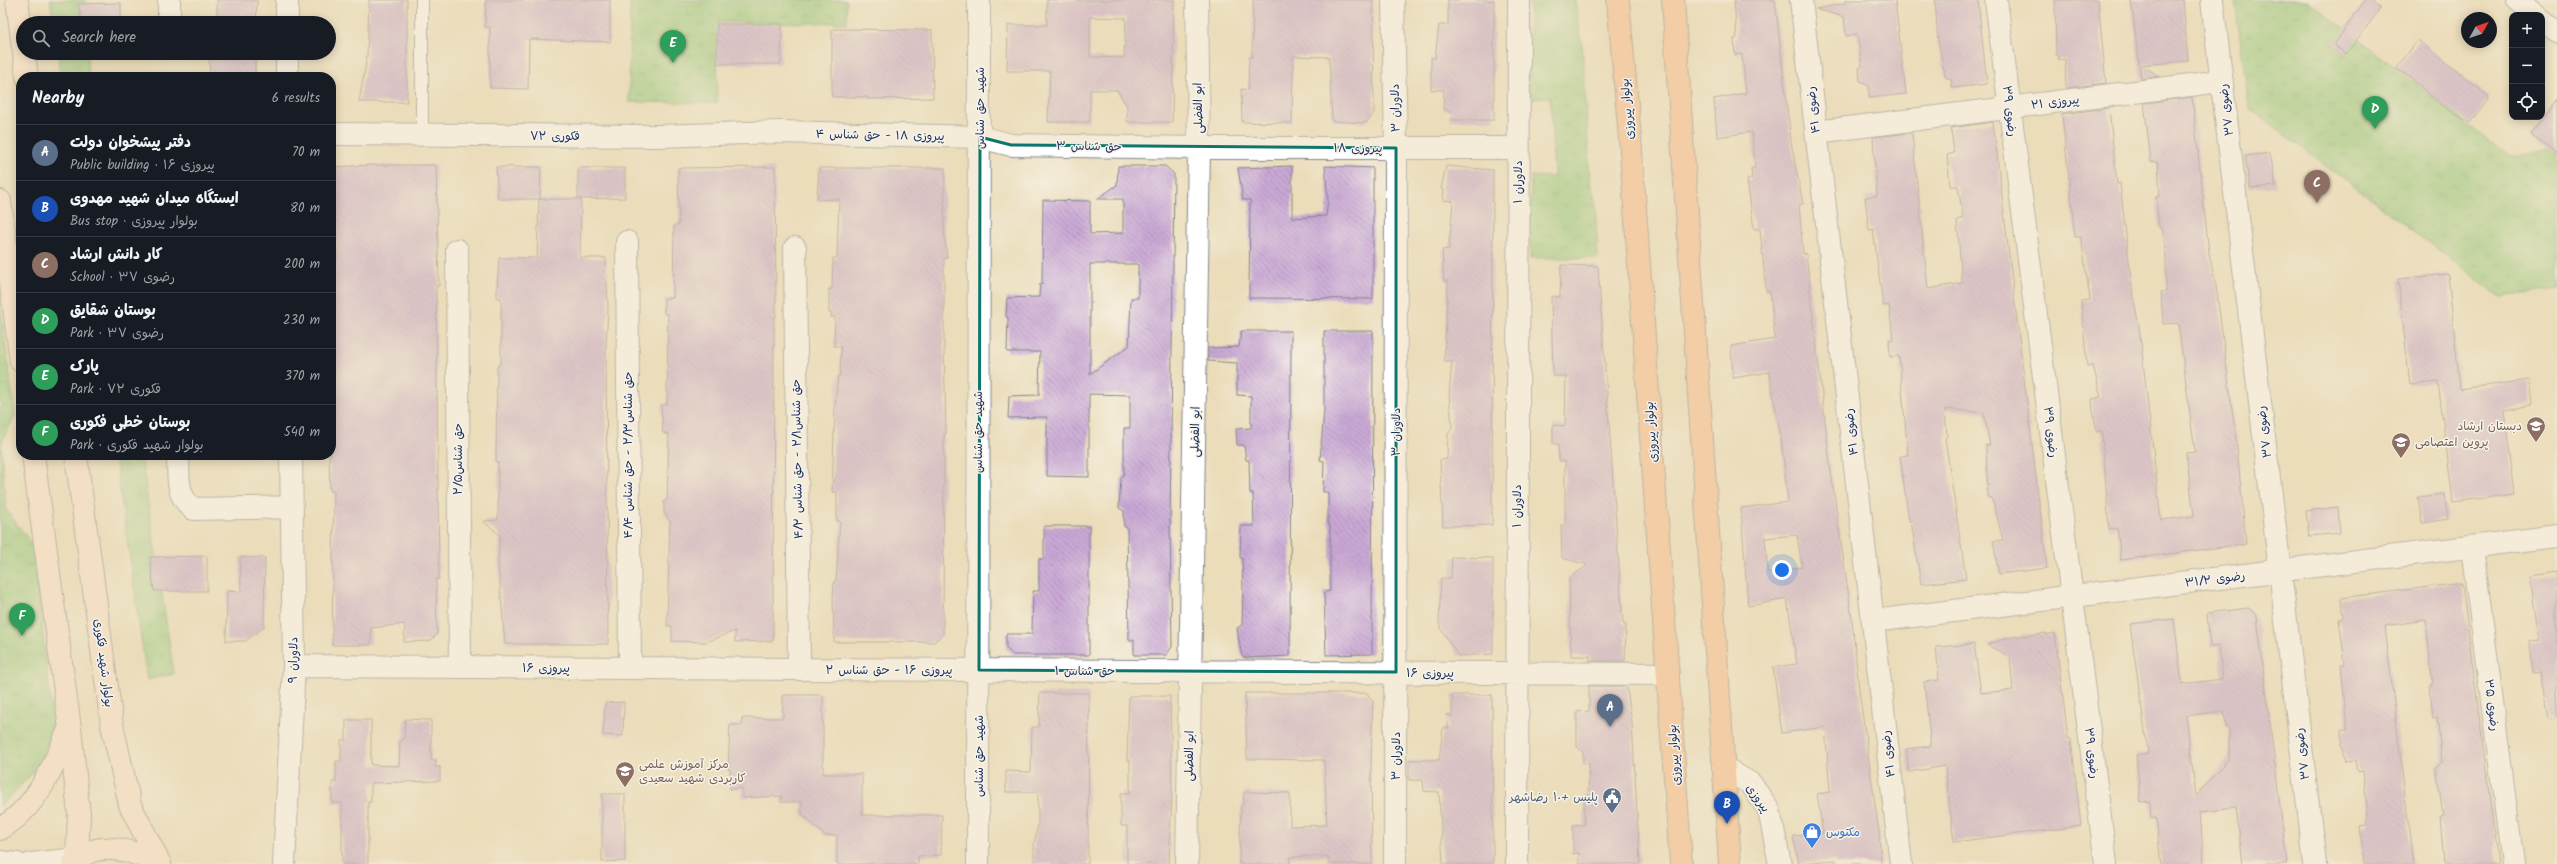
<!DOCTYPE html>
<html lang="en">
<head>
<meta charset="utf-8">
<style>
  body { margin:0; font-family:Kalam,"Playpen Sans Arabic",sans-serif; background:#20242c; color:#f1f3f6 }
  .controls { position:absolute; right:12px; top:12px; display:grid; overflow:hidden; border-radius:8px; box-shadow:0 2px 10px #0003 }
  .controls button { width:36px; height:36px; display:grid; place-items:center; padding:0; border:0; border-bottom:1px solid #363941; background:#171b24; color:#f1f3f6; font:20px sans-serif }
  .compass { position:absolute; left:2461px; top:12px; width:36px; height:36px; border-radius:50%; background:#171b24; box-shadow:0 2px 10px #0003; rotate:50deg }
  .you { position:absolute; left:1782px; top:570px; width:14px; height:14px; margin:-10px; border:3px solid #fff; border-radius:50%; background:#1a73e8; box-shadow:0 0 0 6px #1a73e833 }
  .badge { display:grid; place-items:center; width:26px; height:26px; border-radius:50%; background:#1f6fb2; color:#fff; font-size:13px; font-weight:700 }
  .pin { position:absolute; translate:-50% -33px; filter:drop-shadow(0 1px 2px #0008) }
  .pin::after { content:''; position:absolute; top:21px; width:14px; height:12px; background:inherit; clip-path:polygon(0 0,100% 0,50% 100%) }
  .list { margin:0; padding:0; list-style:none }
  h2 { display:flex; justify-content:space-between; align-items:center; height:52px; margin:0; padding:0 16px; font-size:17px }
  h2 small { font-size:13px; font-weight:400; color:#9ea1a6 }
  .list li { display:grid; grid-template-columns:26px 1fr auto; gap:12px; align-items:center; box-sizing:border-box; height:56px; padding:0 16px; border-top:1px solid #363941 }
  .list b { display:block; font-size:15px; white-space:nowrap }
  .list p { margin:0; font-size:13px; white-space:nowrap; color:#9ea1a6 }
  .list em { font-size:13px; font-style:normal; color:#9ea1a6 }
  .icon { flex:none; width:22px; height:22px; fill:none; stroke:currentColor; stroke-width:2; stroke-linecap:round; stroke-linejoin:round }
  .map { position:relative; flex:none; width:2557px; height:864px; overflow:hidden }
  .search { position:absolute; background:#171b24; box-shadow:0 2px 10px #0003; left:16px; top:16px; width:320px; height:44px; display:flex; align-items:center; gap:10px; box-sizing:border-box; padding:0 14px; border-radius:22px; color:#9ea1a6; font-size:15px }
  .panel { position:absolute; background:#171b24; box-shadow:0 2px 10px #0003; left:16px; top:72px; width:320px; height:388px; border-radius:16px }
  .map>svg:first-child { display:block }
</style>
</head>
<body>
<div class="map">
<svg width="2557" height="864" viewBox="0 0 2557 864">
  <defs>
    <pattern id="park-tufts" width="24" height="20" patternUnits="userSpaceOnUse"><rect width="24" height="20" fill="#90ca7e"/><path d="M3 7l-1-3M5 7V3M7 7l1-3M15 17l-1-3M17 17v-4M19 17l1-3" fill="none" stroke="#75a46a"/></pattern>
    <pattern id="building-back-hatch" width="6" height="6" patternUnits="userSpaceOnUse"><rect width="6" height="6" fill="#caa8d5"/><path d="M-1 5l2 2M0 0l6 6M5-1l2 2" fill="none" stroke="#a389b0"/></pattern>
  </defs>
  <rect width="100%" height="100%" fill="#f7f3e8"/>
  <filter id="ink" filterUnits="userSpaceOnUse"><feTurbulence type="fractalNoise" baseFrequency=".025" numOctaves="2"/><feDisplacementMap in="SourceGraphic" scale="8" xChannelSelector="R" yChannelSelector="G"/><feConvolveMatrix kernelMatrix="1 2 1 2 8 2 1 2 1" color-interpolation-filters="sRGB"/></filter>
  <filter id="wash" filterUnits="userSpaceOnUse"><feTurbulence type="fractalNoise" baseFrequency=".012" numOctaves="4" result="noise"/><feDisplacementMap in="SourceGraphic" scale="16" xChannelSelector="R" yChannelSelector="G"/><feGaussianBlur stdDeviation="0.9" result="paint"/><feColorMatrix in="noise" values="0 0 0 0 0 0 0 0 0 0 0 0 0 0 0 0 0 1.4 0 .05"/><feComposite in="paint" operator="in"/></filter>
  <g filter="url(#wash)">
    <rect width="100%" height="100%" fill="#ebddba"/>
    <path fill="url(#park-tufts)" stroke="#567c6e" d="M50,0H85L86,23H54Z
      M630,0H847V23L718,22L717,103L629,102Z
      M1530,0H1575L1583,52L1590,182L1595,200L1598,258H1530L1531,176L1554,177L1550,97L1526,99Z
      M2235,0H2308L2509,157L2557,149V290L2501,297L2249,108Z
      M58,53H87L88,77H61Z
      M0,301L15,415L1,444L6,509L33,546L53,725L41,764L0,807Z
      M115,455H141L174,674L147,680Z"/>
    <g id="blocks">
      <path fill="url(#building-back-hatch)" fill-rule="evenodd" d="M217,0H257L256,23H217Z
        M369,0H407V102H359L367,57Z
        M486,0H610V42L529,39L528,89L490,88V27H485Z
        M1047,0H1174L1172,122H1127V106L1117,90H1090V122H1048L1050,71H1007L1008,25H1047ZM1090,17L1126,18L1124,58L1090,57Z
        M1253,0H1373L1374,113L1366,123L1332,121L1329,57L1293,56L1292,123L1242,122L1241,89L1248,90L1249,57H1252Z
        M1448,0H1494V120H1450L1451,111L1443,109L1444,90H1431V58H1435L1439,25H1448Z
        M1734,0H1775L1791,142L1803,204L1799,205L1803,254L1806,253L1830,465L1852,619L1859,690L1879,833L1881,864H1836V860L1799,863L1793,836L1823,833L1817,794L1830,792L1825,727L1782,733L1773,667L1797,664L1787,599L1748,606L1741,508L1788,502L1781,437L1769,372L1733,378L1731,346L1775,339L1770,291H1766L1760,229H1754L1747,180L1752,179L1751,168H1755L1752,132L1717,137L1714,99L1746,93L1742,54L1735,55L1734,39L1737,38ZM1797,535L1802,567L1768,573L1765,538Z
        M1845,0H1895L1906,94L1869,98V86L1860,81L1859,68L1862,67L1857,34L1846,36L1844,17L1816,9L1846,3Z
        M1935,0H1978L1987,84L1952,88L1951,78H1946L1938,42Z
        M2055,0H2098L2106,83L2066,88L2065,59L2059,60L2058,55H2056Z
        M2131,0H2183L2188,61L2141,65L2159,76L2141,79Z
        M2365,0H2370L2380,9L2346,54L2334,45Z
        M121,3V23H82L78,4Z
        M717,24H782L781,64H717Z
        M832,29L932,30L933,98L868,99V97H832Z
        M2418,40L2489,97L2470,123L2440,104L2409,76L2396,69Z
        M209,53H255V77H210Z
        M2192,97L2209,253L2216,286L2237,447L2246,544L2121,560L2117,528L2109,529L2102,431H2097L2093,411L2092,399L2101,397L2093,365L2087,366L2081,301L2090,300L2081,237H2075L2062,114L2109,108L2117,184L2120,183L2133,296L2139,326L2161,520L2194,516L2186,453L2195,452L2178,323L2163,324L2161,292H2166V257L2162,228H2159L2156,197L2160,196L2158,162H2151L2144,103Z
        M2557,100V154L2531,134Z
        M1993,122L2047,568L1999,574L1993,541L2003,540L1992,498L1988,497L1986,445H1990L1984,413L1945,409L1947,437L1945,438L1966,579L1921,584L1911,521H1909L1900,456L1908,455L1899,356L1890,357L1889,340L1893,339L1889,305L1883,306L1873,229L1869,230L1865,197L1877,196L1873,137L1912,133L1928,289L1962,283L1957,220L1963,218L1958,186H1950L1947,155L1954,153L1951,128Z
        M2270,153L2276,186L2250,188L2245,156Z
        M371,165H436L439,286H436L439,579H436L437,634L430,641L404,642L405,624L371,628V645H332L334,491H330L329,455H331V258H337L335,220H331V167Z
        M1118,166H1165L1174,174L1170,526L1172,647L1166,655H1134V640H1129L1127,527H1124V511L1119,508L1121,478L1124,474V428H1130V395L1089,394V477L1047,476V417L1008,418L1009,396L1039,395L1040,352H1007L1008,317H1006L1007,298L1039,297L1040,284H1042L1043,200L1090,201V234L1123,233V199H1097L1117,185ZM1090,264H1138V298H1131L1129,346L1090,374Z
        M1292,166V218L1326,216L1328,200L1325,166L1373,168V299L1249,298L1250,200H1243L1238,168Z
        M1446,166L1493,170L1492,525L1443,526L1440,460L1447,459L1448,435L1452,427L1449,395L1452,361H1444L1448,281H1444L1442,250L1449,249L1453,201L1443,200L1444,190L1441,189Z
        M496,167H541L540,199H498Z
        M775,167L776,317H774L773,641L735,642V631L706,642L672,641V626H667L670,521L664,513V501L667,500L669,434L663,433L661,405L667,404L668,314H664V298H673L674,225H679L678,168Z
        M578,168H625V198L579,199H581L580,258H606L608,309L606,345L608,644H505L498,562L500,535L483,521L498,520V462H496L497,367L501,362V298H497V287L499,258H537L539,199H578Z
        M819,168H945L944,229L947,258H944V347L946,434H944L943,634L934,642H834L833,599L834,581L836,580L840,521H837V492H832L835,404L838,376H840L841,346H834L835,317H831L832,313H829V289H832L833,258H837L839,199L817,200Z
        M1561,265L1598,266L1623,624H1626L1625,661H1590V656H1571L1569,578L1588,565L1562,558L1561,525H1565V461H1559L1558,444H1553V425L1565,426L1566,376H1553L1551,297H1560Z
        M2448,274L2460,389L2529,380L2532,405L2504,410L2515,494L2453,502L2438,382L2410,385L2398,279Z
        M1241,331H1291L1290,656L1246,658L1242,656L1239,642L1237,628L1242,625L1243,592L1242,558H1240L1241,526H1254L1253,493H1250L1249,460H1246L1244,445H1237L1236,429L1251,428V396L1237,395V363L1208,361V348L1239,347Z
        M1324,331H1373L1372,654L1326,655L1324,592L1330,591V526L1328,523V492H1323L1324,461L1320,460L1324,410Z
        M2444,494L2448,519L2422,523L2418,497Z
        M2338,507L2340,533L2309,536L2306,511Z
        M1044,526H1089V655H1013L1006,648V634H1032L1033,591H1039V559H1044Z
        M207,556V591H154L150,557Z
        M240,557L265,558L264,627L246,641H226L227,591L241,592Z
        M1452,557L1493,558V654L1458,656L1443,632L1439,623L1441,578H1451Z
        M2557,572V717L2548,718L2540,672L2533,673L2530,641L2540,640L2531,576Z
        M2462,583L2498,864H2444L2440,816L2443,815L2436,767L2442,761L2437,717L2433,718L2430,685H2433L2426,620L2385,626L2413,864H2364L2360,826L2367,825L2368,816L2363,771L2358,772L2356,760L2346,761L2342,743V729H2347L2341,664H2345L2339,619L2343,618L2341,598Z
        M2249,608L2257,617L2287,864H2243L2236,808L2200,812L2204,864H2161L2156,817H2151L2150,801L2141,802L2136,755L2148,753L2130,624L2174,619L2182,684L2222,679L2219,646L2210,647L2207,613ZM2224,711L2226,727L2229,728V758L2196,796L2186,716Z
        M2046,633V635L2055,633L2068,739H2071L2081,826L1954,842L1945,766L1909,772L1906,749L1931,746L1924,682L1939,680L1936,647L1974,644L1981,693L2013,690L2010,657L1987,645L2006,638Z
        M1589,686H1625L1627,689L1632,723L1640,864H1579V853L1573,854V825H1584V796H1588L1589,763H1583V752L1577,747V712L1589,711Z
        M1040,693H1089L1088,864H1034V844L1038,824V792H1006V771L1031,772L1032,727H1039Z
        M1245,693H1367L1373,701L1371,760L1372,864H1328L1329,857L1322,856L1290,857V864H1239L1241,806L1243,805L1244,792L1290,793V826L1327,825L1324,760L1247,759Z
        M783,695H823V774H862V815H942L941,855L918,856V864H837V835L825,836L802,814V802H781L782,796L742,798V788L730,789V769L728,770L730,725H742V718H783Z
        M1452,695H1492L1493,864H1443L1439,792L1424,791L1423,780H1409V760H1439L1443,728H1449L1446,715L1452,716Z
        M1129,696H1170L1172,794L1169,864H1127V826H1121V793H1130V760H1127Z
        M624,702L623,736L603,735L605,703Z
        M405,719L431,720V760H436L435,767H440V781L371,783V802H368V864H342V803H332V782H336V761H341V740H346V720H371V765L399,766L400,740L404,739Z
        M602,794H625V861L602,862Z"/>
    </g>
  </g>
  <g filter="url(#ink)">
    <use href="#blocks" fill-opacity="0" stroke="#83868c" stroke-width="1"/>
    <g fill="none" stroke-linecap="round" stroke-linejoin="round">
      <g stroke="#83868c" stroke-width="14">
        <path id="service" d="M422,0V136"/>
      </g>
      <g stroke="#83868c" stroke-width="24">
        <path id="minor" d="M1393,0L1396,148L1395,864
          M1801,0L1901,864
          M1996,0L2106,864
          M2212,0L2315,864
          M2518,0L2536,15
          M2542,20L2557,32
          M169,23V0
          M287,23V0
          M287,77V53
          M1816,132L2222,81
          M331,134L658,136L780,132L980,137L1011,145L1199,148H1518
          M627,242L630,668
          M795,248L799,669
          M457,250L460,667
          M178,455C179,476 175,496 194,509L292,507
          M2472,547L2513,864
          M1873,621L2557,536
          M294,666L1668,674
          M1723,767L1751,784L1769,810L1780,864
          M284,864L294,666L291,455
          M978,864L979,0
          M1187,864L1199,148L1197,0
          M1517,864L1519,0"/>
      </g>
      <g stroke="#83868c" stroke-width="24">
        <path id="tertiary" d="M0,862L17,864
          M31,864L77,859"/>
      </g>
      <g stroke="#83868c" stroke-width="24">
        <path id="secondary" d="M17,0L23,47
          M24,53L27,77
          M0,201L21,361
          M33,455L70,728L79,814L77,859
          M76,455L112,725L130,805L160,864
          M0,829C37,808 53,767 69,729
          M73,864C94,839 133,849 156,864"/>
      </g>
      <g stroke="#83868c" stroke-width="24">
        <path id="primary" d="M1618,0L1631,151L1681,864
          M1673,0L1730,864"/>
      </g>
      <use href="#service" stroke="#fff" stroke-width="12"/>
      <use href="#minor" stroke="#fff" stroke-width="22"/>
      <use href="#tertiary" stroke="#fff" stroke-width="22"/>
      <use href="#secondary" stroke="#fde4d1" stroke-width="22"/>
      <use href="#primary" stroke="#fbbb8c" stroke-width="22"/>
    </g>
  </g>
  <path d="M0 0H2557V864H0ZM980,137L1011,145L1396,148V672L979,670Z" fill="#ebddba" fill-opacity=".55" fill-rule="evenodd"/>
  <path fill="none" stroke="#0f766e" stroke-width="3" stroke-linejoin="round" d="M980,137L1011,145L1396,148V672L979,670Z"/>
  <defs>
    <g id="school-pin" transform="scale(1)"><path d="M0 17L-7.5 6A9.5 9.5 0 1 1 7.5 6Z" fill="#8d6e63" stroke="#f7f3e8"/><path d="M0-5L7-2L0 1L-7-2ZM-4 1L0 2.5L4 1V4Q0 6-4 4Z" fill="#fff"/></g>
    <g id="university-pin" transform="scale(1)"><path d="M0 17L-7.5 6A9.5 9.5 0 1 1 7.5 6Z" fill="#8d6e63" stroke="#f7f3e8"/><path d="M0-5L7-2L0 1L-7-2ZM-4 1L0 2.5L4 1V4Q0 6-4 4Z" fill="#fff"/></g>
    <g id="civic-pin" transform="scale(1)"><path d="M0 17L-7.5 6A9.5 9.5 0 1 1 7.5 6Z" fill="#5c6f8a" stroke="#f7f3e8"/><path d="M-.6-6.5H3V-4.5H.6V-3L4-1V1h2V6H-6V1h2V-1L-.6-3ZM-1.2 2.5V6h2.4V2.5Z" fill="#fff"/></g>
    <g id="shop-pin" transform="scale(1)"><path d="M0 17L-7.5 6A9.5 9.5 0 1 1 7.5 6Z" fill="#3f7fe0" stroke="#f7f3e8"/><path d="M-5-2.5h2.3a2.7 3.5 0 0 1 5.4 0H5L5.5 6h-11ZM-1.5-2.5h3a1.5 2.3 0 0 0-3 0Z" fill="#fff"/></g>
  </defs>
  <g fill-rule="evenodd">
    <use href="#school-pin" x="2536" y="426"/>
    <use href="#school-pin" x="2401" y="442"/>
    <use href="#university-pin" x="625" y="771"/>
    <use href="#civic-pin" x="1612" y="797"/>
    <use href="#shop-pin" x="1812" y="832"/>
  </g>
  <g text-anchor="middle" stroke-width="3" stroke-linejoin="round" paint-order="stroke">
    <g font-size="12" fill="#1b2f5e" stroke="#f7f3e8">
      <text transform="translate(2055 102) rotate(-7)" y="4">پیروزی ۲۱</text>
      <text transform="translate(980 108) rotate(-90)" y="4">شهید حق شناس</text>
      <text transform="translate(1198 108) rotate(-91)" y="4">ابو الفضلی</text>
      <text transform="translate(1395 108) rotate(-91)" y="4">دلاوران ۳</text>
      <text transform="translate(1627 109) rotate(-95)" y="4">بولوار پیروزی</text>
      <text transform="translate(1813 110) rotate(-97)" y="4">رضوی ۴۱</text>
      <text transform="translate(2226 110) rotate(-97)" y="4">رضوی ۳۷</text>
      <text transform="translate(2010 111) rotate(83)" y="4">رضوی ۳۹</text>
      <text transform="translate(880 135) rotate(1)" y="4">پیروزی ۱۸ - حق شناس ۴</text>
      <text x="555" y="140">فکوری ۷۲</text>
      <text transform="translate(1089 146) rotate(1)" y="4">حق شناس ۳</text>
      <text x="1358" y="152">پیروزی ۱۸</text>
      <text transform="translate(1518 182) rotate(-90)" y="4">دلاوران ۱</text>
      <text transform="translate(978 432) rotate(-90)" y="4">شهید حق شناس</text>
      <text transform="translate(1195 432) rotate(-89)" y="4">ابو الفضلی</text>
      <text transform="translate(1396 432) rotate(-90)" y="4">دلاوران ۳</text>
      <text transform="translate(1651 432) rotate(-94)" y="4">بولوار پیروزی</text>
      <text transform="translate(1851 432) rotate(-97)" y="4">رضوی ۴۱</text>
      <text transform="translate(2051 432) rotate(83)" y="4">رضوی ۳۹</text>
      <text transform="translate(2264 432) rotate(-97)" y="4">رضوی ۳۷</text>
      <text transform="translate(628 455) rotate(-90)" y="4">حق شناس۲/۳ - حق شناس ۴/۴</text>
      <text transform="translate(458 459) rotate(-90)" y="4">حق شناس۲/۵</text>
      <text transform="translate(797 459) rotate(-91)" y="4">حق شناس۲/۱ - حق شناس ۴/۲</text>
      <text transform="translate(1517 506) rotate(-90)" y="4">دلاوران ۱</text>
      <text transform="translate(2215 579) rotate(-7)" y="4">رضوی ۳۱/۲</text>
      <text transform="translate(293 660) rotate(-89)" y="4">دلاوران ۹</text>
      <text transform="translate(104 663) rotate(83)" y="4">بولوار شهید فکوری</text>
      <text x="546" y="672">پیروزی ۱۶</text>
      <text x="889" y="674">پیروزی ۱۶ - حق شناس ۲</text>
      <text x="1085" y="675">حق شناس ۱</text>
      <text x="1430" y="677">پیروزی ۱۶</text>
      <text transform="translate(2492 705) rotate(83)" y="4">رضوی ۳۵</text>
      <text transform="translate(2092 753) rotate(83)" y="4">رضوی ۳۹</text>
      <text transform="translate(1888 754) rotate(-97)" y="4">رضوی ۴۱</text>
      <text transform="translate(2302 754) rotate(-97)" y="4">رضوی ۳۷</text>
      <text transform="translate(1674 755) rotate(-94)" y="4">بولوار پیروزی</text>
      <text transform="translate(979 756) rotate(-90)" y="4">شهید حق شناس</text>
      <text transform="translate(1189 756) rotate(-89)" y="4">ابو الفضلی</text>
      <text transform="translate(1396 756) rotate(-90)" y="4">دلاوران ۳</text>
      <text transform="translate(1758 798) rotate(54)" y="4">پیروزی</text>
    </g>
    <g font-size="12" fill="#785e54" stroke="#f7f3e8" text-anchor="start">
      <text x="2522" y="430" text-anchor="end">دبستان ارشاد</text>
      <text x="2415" y="446">پروین اعتصامی</text>
      <text x="639" y="768">مرکز آموزش علمی<tspan x="639" dy="14">کاربردی شهید سعیدی</tspan></text>
    </g>
    <g font-size="12" fill="#4e5e75" stroke="#f7f3e8" text-anchor="end">
      <text x="1598" y="801">پلیس +۱۰ رضاشهر</text>
    </g>
    <g font-size="12" fill="#366cbe" stroke="#f7f3e8" text-anchor="start">
      <text x="1826" y="836">مکتوس</text>
    </g>
  </g>
</svg>
<div class="controls">
<button>+</button>
<button>−</button>
<button><svg class="icon" aria-label="locate" viewBox="0 0 24 24"><circle cx="12" cy="12" r="6"/><path d="M12 2v4M12 18v4M2 12h4M18 12h4"/></svg></button>
</div>
<svg class="compass" viewBox="-18 -18 36 36"><path d="M0-13l5 13h-10z" fill="#e53935"/><path d="M0 13l5-13h-10z" fill="#9ea1a6"/></svg>
<div class="you"></div>
<div class="pin badge" style="left:1610px;top:727px;background:#5c6f8a">A</div>
<div class="pin badge" style="left:1727px;top:824px;background:#1a4fb4">B</div>
<div class="pin badge" style="left:2317px;top:203px;background:#8d6e63">C</div>
<div class="pin badge" style="left:2375px;top:129px;background:#2e9e5b">D</div>
<div class="pin badge" style="left:673px;top:63px;background:#2e9e5b">E</div>
<div class="pin badge" style="left:22px;top:636px;background:#2e9e5b">F</div>
<div class="search"><svg class="icon" aria-label="search" viewBox="0 0 24 24"><circle cx="10" cy="10" r="6"/><path d="M15 15l6 6"/></svg>Search here</div>
<section class="panel">
<h2>Nearby<small>6 results</small></h2>
<ul class="list">
<li><span class="badge" style="background:#5c6f8a">A</span><div><b>دفتر پیشخوان دولت</b><p>Public building · پیروزی ۱۶</p></div><em>70 m</em></li>
<li><span class="badge" style="background:#1a4fb4">B</span><div><b>ایستگاه میدان شهید مهدوی</b><p>Bus stop · بولوار پیروزی</p></div><em>80 m</em></li>
<li><span class="badge" style="background:#8d6e63">C</span><div><b>کار دانش ارشاد</b><p>School · رضوی ۳۷</p></div><em>200 m</em></li>
<li><span class="badge" style="background:#2e9e5b">D</span><div><b>بوستان شقایق</b><p>Park · رضوی ۳۷</p></div><em>230 m</em></li>
<li><span class="badge" style="background:#2e9e5b">E</span><div><b>پارک</b><p>Park · فکوری ۷۲</p></div><em>370 m</em></li>
<li><span class="badge" style="background:#2e9e5b">F</span><div><b>بوستان خطی فکوری</b><p>Park · بولوار شهید فکوری</p></div><em>540 m</em></li>
</ul>
</section>
</div>
</body>
</html>
